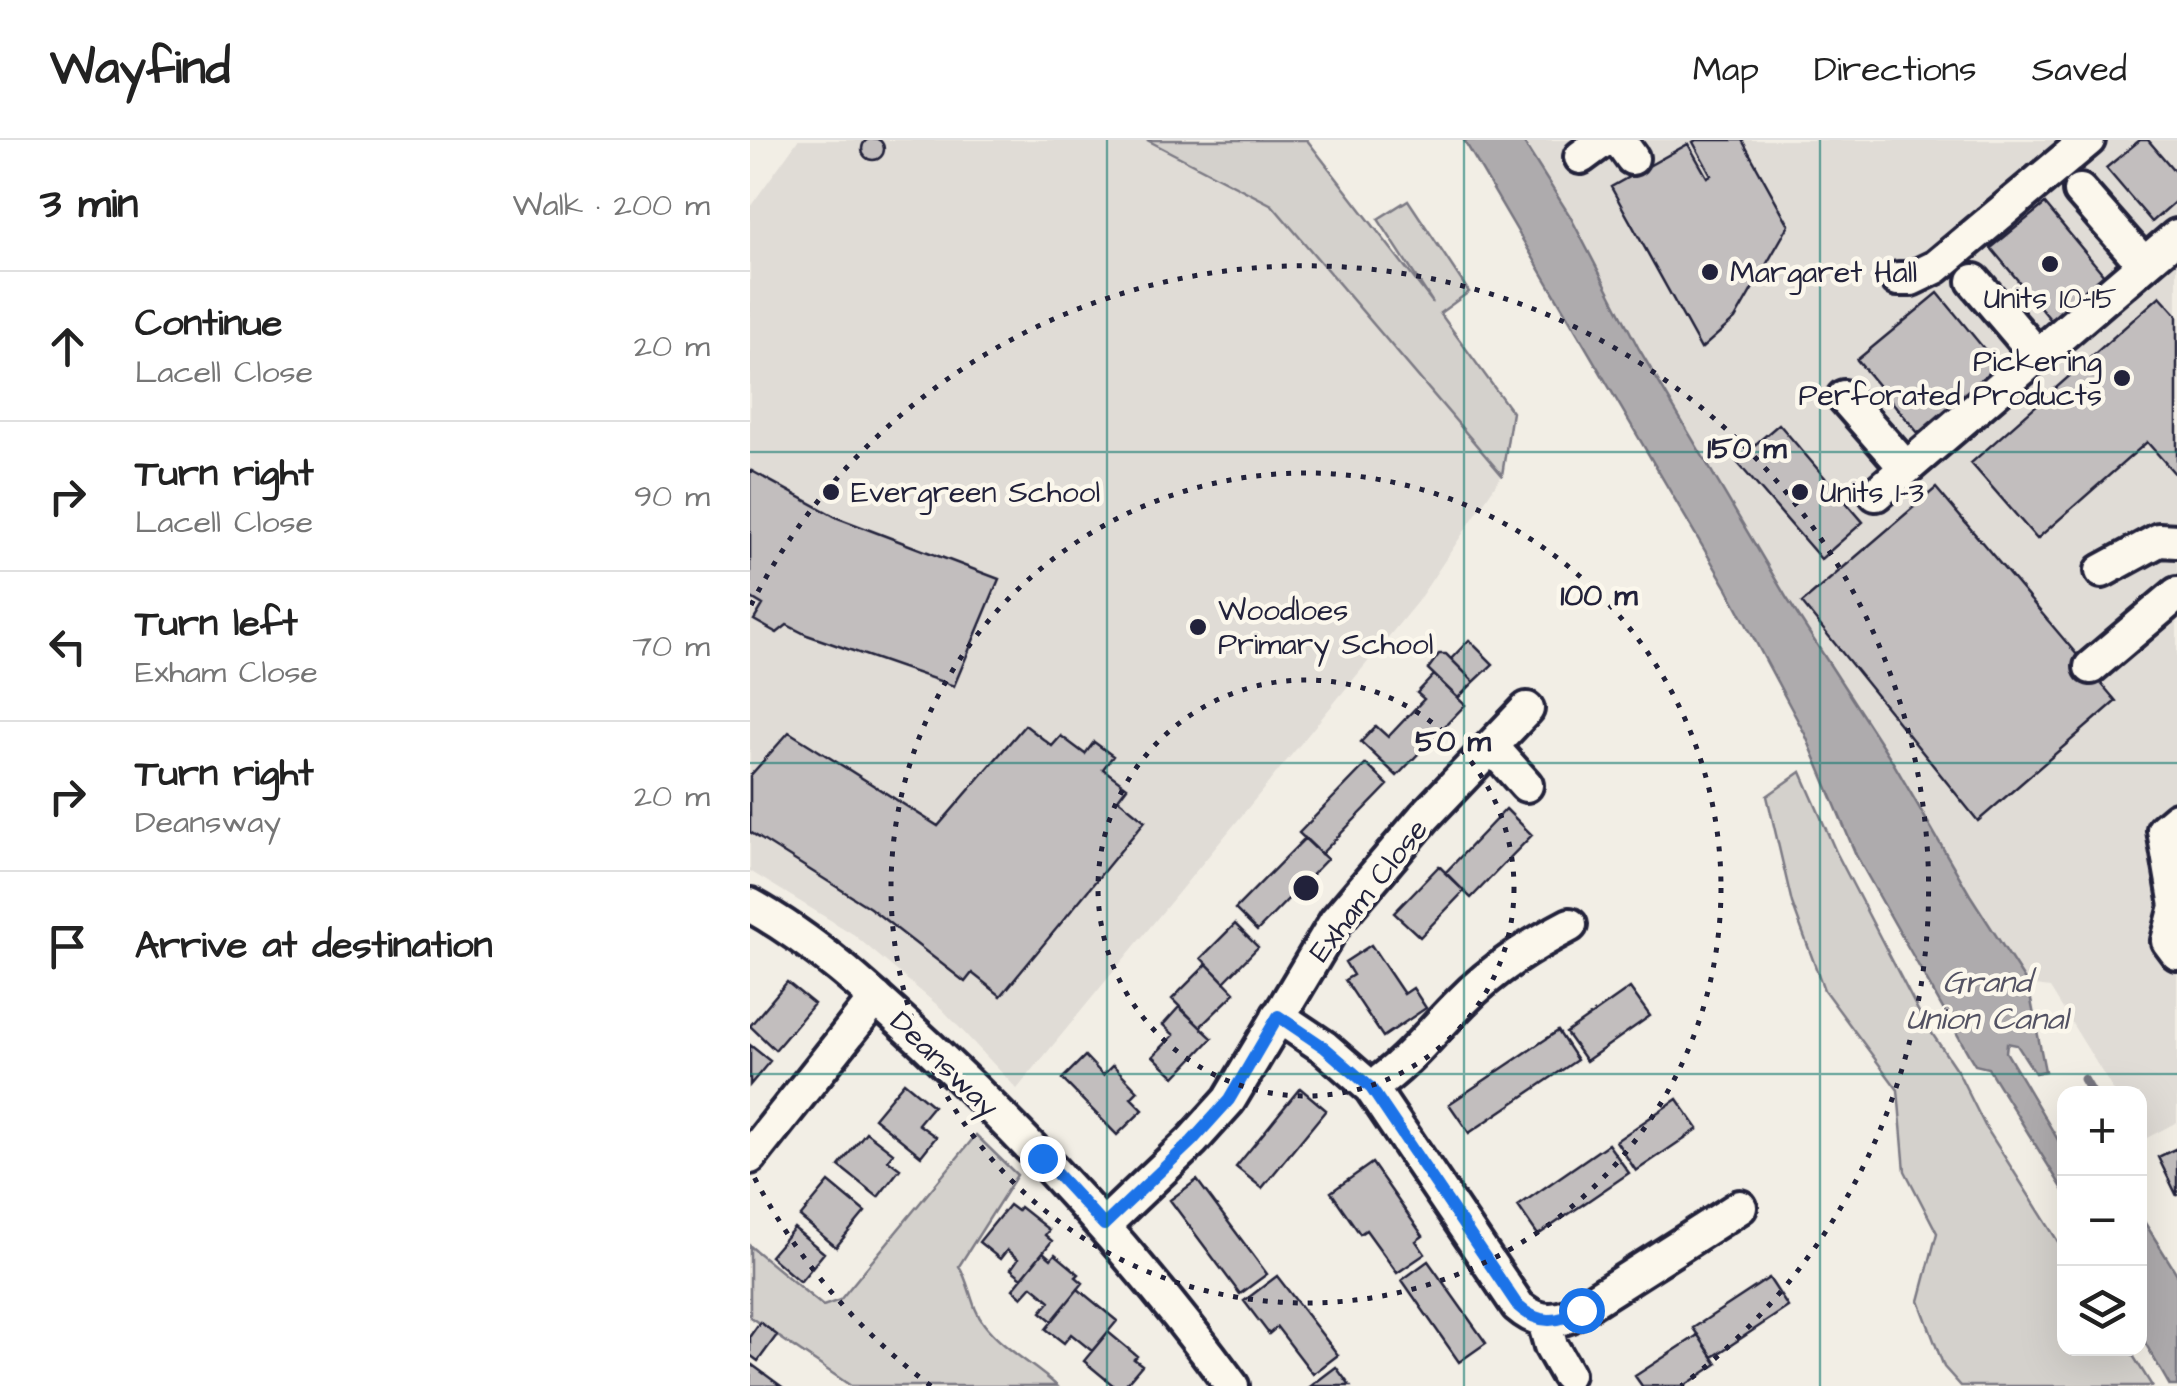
<!DOCTYPE html>
<html lang="en">
<head>
<meta charset="utf-8">
<style>
  body { margin:0; font-family:"Architects Daughter",sans-serif; background:#f6f6f6; color:#222 }
  .controls { position:absolute; right:30px; bottom:30px; display:grid; overflow:hidden; border-radius:20px; box-shadow:0 10px 40px #0002 }
  .controls button { width:90px; height:90px; display:grid; place-items:center; padding:0; border:0; border-bottom:2px solid #e0e0e0; background:#fff; color:#222; font:50px sans-serif }
  .stop { position:absolute; width:30px; height:30px; margin:-22px; border:8px solid #1a73e8; border-radius:50%; background:#fff }
  .stop.end { background:#1a73e8; border-color:#fff; box-shadow:0 2px 10px #0008 }
  .list { margin:0; padding:0; list-style:none }
  h2 { display:flex; justify-content:space-between; align-items:center; height:130px; margin:0; padding:0 40px; font-size:42px }
  h2 small { font-size:32px; font-weight:400; color:#767676 }
  .list li { display:grid; grid-template-columns:65px 1fr auto; gap:30px; align-items:center; box-sizing:border-box; height:150px; padding:0 40px; border-top:2px solid #e0e0e0 }
  .list b { display:block; font-size:38px; white-space:nowrap }
  .list p { margin:0; font-size:32px; white-space:nowrap; color:#767676 }
  .list em { font-size:32px; font-style:normal; color:#767676 }
  .icon { flex:none; width:55px; height:55px; fill:none; stroke:currentColor; stroke-width:2; stroke-linecap:round; stroke-linejoin:round }
  .map { position:relative; flex:none; width:1427px; height:1246px; overflow:hidden }
  header { display:flex; align-items:center; gap:60px; box-sizing:border-box; height:140px; padding:0 50px; background:#fff; border-bottom:2px solid #e0e0e0 }
  header strong { font-size:48px }
  nav { display:flex; gap:55px; margin-inline-start:auto; font-size:35px }
  main { display:flex }
  aside { flex:1; background:#fff }
  .map>svg:first-child { display:block }
</style>
</head>
<body>
<header>
<strong>Wayfind</strong>
<nav><a>Map</a><a>Directions</a><a>Saved</a></nav>
</header>
<main>
<aside>
<h2>3 min<small>Walk · 200 m</small></h2>
<ul class="list">
<li><svg class="icon" aria-label="ahead" viewBox="0 0 24 24"><path d="M12 20V5M6 11l6-6 6 6"/></svg><div><b>Continue</b><p>Lacell Close</p></div><em>20 m</em></li>
<li><svg class="icon" aria-label="right" viewBox="0 0 24 24"><path d="M7 20v-9h11M14 6l5 5-5 5"/></svg><div><b>Turn right</b><p>Lacell Close</p></div><em>90 m</em></li>
<li><svg class="icon" aria-label="left" viewBox="0 0 24 24"><path d="M17 20v-9H6M10 6l-5 5 5 5"/></svg><div><b>Turn left</b><p>Exham Close</p></div><em>70 m</em></li>
<li><svg class="icon" aria-label="right" viewBox="0 0 24 24"><path d="M7 20v-9h11M14 6l5 5-5 5"/></svg><div><b>Turn right</b><p>Deansway</p></div><em>20 m</em></li>
<li><svg class="icon" aria-label="arrive" viewBox="0 0 24 24"><path d="M6 21V4h12l-3 4 3 4H6"/></svg><div><b>Arrive at destination</b></div></li>
</ul>
</aside>
<div class="map">
<svg width="1427" height="1246" viewBox="0 0 1427 1246">
  <rect width="100%" height="100%" fill="#f2eee5"/>
  <filter id="ink" filterUnits="userSpaceOnUse"><feTurbulence type="fractalNoise" baseFrequency=".01" numOctaves="2"/><feDisplacementMap in="SourceGraphic" scale="20" xChannelSelector="R" yChannelSelector="G"/><feConvolveMatrix kernelMatrix="1 2 1 2 8 2 1 2 1" color-interpolation-filters="sRGB"/></filter>
  <g filter="url(#ink)">
    <path fill="#e0dcd6" d="M48,0H397L522,65L752,335L667,462L267,949L192,869L103,794L0,731V67Z
      M772,0H1427V982L1393,1000L1390,994V954L1365,953L1300,848L1278,845L1220,755L1141,619L1036,457L889,209L820,76Z"/>
    <path fill="#d4d1cc" stroke="#7b7a84" stroke-width="2.5" d="M397,0H557L683,163L628,79L658,60L719,152L690,173L762,272L752,335L522,65Z
      M1051,632L1086,712L1173,880L1208,932L1235,986L1314,1111V1208L1379,1209L1402,1246H1211L1194,1227L1169,1161L1187,1093L1155,1031L1148,950L1074,850L1042,763L1017,656Z
      M226,995L267,1035L209,1126C220,1143 221,1168 234,1184C254,1210 284,1224 307,1246H101L0,1177V1106L73,1166L90,1160Z"/>
    <path fill="#aeabad" stroke="#76747f" stroke-width="2.5" d="M714,0H772L820,76L889,209L1036,457L1141,619L1220,755L1278,845L1295,931L1285,933L1267,905L1257,903L1256,912L1314,1010V1051L1238,928L1225,925L1219,915L1106,715L1055,594L977,448Z
      M1390,1075L1427,1134V1246H1420L1390,1194Z"/>
    <g fill="none" stroke-linecap="round" stroke-linejoin="round">
      <path stroke="#76747f" stroke-width="9" d="M1334,939L1343,954"/>
    </g>
    <path fill="#c2bebe" stroke="#22223b" stroke-width="2.5" d="M112 9a11 11 0 1 1 22 0a11 11 0 1 1-22 0Z
      M946,0H992L1039,85L985,179L951,209L861,47L938,4L957,37L961,35L943,2Z
      M1390,0H1398L1427,34V60L1402,82L1356,28Z
      M1295,64L1359,141L1305,185L1241,108Z
      M1188,153L1254,233L1174,300L1107,220Z
      M1410,156L1427,175V336L1397,302L1287,399L1221,323Z
      M1029,284L1113,382L1071,419L986,321Z
      M0,330L88,378L249,439L204,546L57,495L37,485L27,493L4,480L13,465L0,457Z
      M1186,348L1366,561L1228,681L1052,463Z
      M719,500L743,524L724,542L701,519Z
      M689,514H696L724,542L708,558L678,529Z
      M684,535L715,565L647,636L611,602L626,586L638,597L674,559L667,553Z
      M275,585L302,606L311,596L335,614L344,602L363,616L353,629L377,647L368,659L395,681L251,856L222,833L215,842L120,768L0,692V636L39,592L188,686Z
      M616,624L638,645L571,714L549,693Z
      M756,669L782,695L721,758L695,733Z
      M555,698L577,719L507,791L485,769Z
      M689,726L714,751L670,797L644,773Z
      M485,784L508,807L474,842L451,818Z
      M621,805L654,854L663,848L676,868L633,897L595,840L603,835L595,822Z
      M457,824L485,853L450,887L422,859Z
      M37,842L64,864L25,910L0,886Z
      M880,848L900,876L836,921L816,893Z
      M429,867L462,898L425,937L403,916L424,895L413,885Z
      M808,891L827,920L719,993L699,964Z
      M0,905L20,921L0,945Z
      M335,916L353,935L363,925L388,951L381,958L393,970L367,995L312,939Z
      M154,942L183,966L168,984L186,997L171,1016L124,978Z
      M550,948L576,970L512,1048L486,1027Z
      M927,959L948,989L886,1031L866,1001Z
      M116,992L143,1013L138,1020L150,1029L128,1057L89,1026Z
      M858,1004L879,1033L788,1095L768,1066Z
      M1427,1008V1056L1408,1017Z
      M622,1023L673,1096L666,1101L675,1114L647,1133L616,1090L610,1094L581,1052Z
      M447,1040L517,1134L490,1154L420,1060Z
      M79,1042L115,1072L86,1107L50,1077Z
      M259,1065L267,1071L270,1067L299,1090L295,1095L302,1101L272,1138L261,1129L268,1119L257,1110L250,1119L229,1102Z
      M44,1088L74,1113L50,1142L20,1116Z
      M293,1112L301,1119L305,1114L329,1134L326,1137L333,1143L302,1181L291,1172L300,1161L282,1146L272,1157L263,1149Z
      M678,1121L736,1203L709,1222L652,1140Z
      M527,1136L588,1215L563,1234L527,1187L519,1194L494,1161Z
      M1019,1138L1038,1167L963,1217L943,1188Z
      M328,1149L367,1181L342,1211L321,1194L314,1203L296,1189Z
      M10,1182L27,1195L8,1221L0,1215V1196Z
      M358,1192L387,1216L384,1219L392,1225L374,1246H364L334,1221Z
      M948,1195L967,1224L934,1246H892L885,1236Z
      M1,1224L31,1246H0Z
      M586,1227L600,1246H561Z"/>
    <g fill="none" stroke-linecap="round" stroke-linejoin="round">
      <g stroke="#22223b" stroke-width="40">
        <path id="minor" d="M869,0L882,18
          M831,17L854,0
          M1330,51L1394,124
          M1148,139H1161L1186,127L1338,0
          M1224,141L1287,215
          M1094,257L1156,328
          M1126,354L1427,96
          M1352,431L1409,400L1427,401
          M1341,527L1427,454
          M743,608L776,645
          M1427,679L1414,690L1427,766L1418,801L1427,813
          M0,765C67,802 122,854 178,906C290,1011 391,1122 482,1246
          M528,876L574,907L621,948L768,1166C784,1180 799,1184 819,1176L990,1067
          M621,948C657,924 681,892 711,862C743,829 780,806 820,785
          M0,1017L126,858
          M354,1085L442,1001L479,960L586,781L675,676L777,569
          M794,1181L801,1206L817,1234"/>
      </g>
      <use href="#minor" stroke="#fbf7ec" stroke-width="32"/>
    </g>
  </g>
  <g fill="none" stroke-linecap="round" stroke-linejoin="round" filter="url(#ink)">
    <path stroke="#1a73e8" stroke-width="12" d="M292,1018L354,1085L442,1001L479,960L528,876L574,907L621,948L768,1166C789,1185 808,1183 831,1170"/>
  </g>
  <path fill="none" stroke="#0f766e" stroke-width="2.5" stroke-opacity="0.55" d="M357,0V1246M714,0V1246M1070,0V1246M0,312H1427M0,623H1427M0,934H1427"/>
  <g fill="none" stroke="#22223b" stroke-width="5" stroke-dasharray="5 10">
    <circle cx="556" cy="748" r="208"/>
    <circle cx="556" cy="748" r="415"/>
    <path d="M181 1246A623 623 0 0 1 1 1031M1 465A623 623 0 1 1 931 1246"/>
  </g>
  <g fill="#22223b" stroke="#fbf7ec" stroke-width="4">
    <circle cx="1300" cy="124" r="10"/>
    <circle cx="960" cy="132" r="10"/>
    <circle cx="1372" cy="238" r="10"/>
    <circle cx="81" cy="352" r="10"/>
    <circle cx="1050" cy="352" r="10"/>
    <circle cx="448" cy="487" r="10"/>
  </g>
  <g text-anchor="middle" stroke-width="9" stroke-linejoin="round" paint-order="stroke">
    <g font-size="30" fill="#22223b" stroke="#fbf7ec" text-anchor="start">
      <text x="980" y="142">Margaret Hall</text>
      <text x="1300" y="168" text-anchor="middle">Units 10-15</text>
      <text x="1352" y="231" text-anchor="end">Pickering<tspan x="1352" dy="34">Perforated Products</tspan></text>
      <text x="101" y="362">Evergreen School</text>
      <text x="1070" y="362">Units 1-3</text>
      <text x="468" y="480">Woodloes<tspan x="468" dy="34">Primary School</tspan></text>
    </g>
    <g font-size="30" fill="#22223b" stroke="#fbf7ec">
      <text transform="translate(618 750) rotate(-52)" y="10">Exham Close</text>
      <text transform="translate(195 924) rotate(44)" y="10">Deansway</text>
    </g>
    <g font-size="32" font-style="italic" fill="#535263" stroke="#fbf7ec">
      <text x="1237" y="852">Grand<tspan x="1237" dy="37">Union Canal</tspan></text>
    </g>
  </g>
  <circle cx="556" cy="748" r="15" fill="#22223b" stroke="#fbf7ec" stroke-width="5"/>
  <g font-size="30" text-anchor="middle" font-weight="bold" fill="#22223b" stroke="#fbf7ec" stroke-width="9" stroke-linejoin="round" paint-order="stroke">
    <text x="997" y="318">150 m</text>
    <text x="849" y="465">100 m</text>
    <text x="703" y="611">50 m</text>
  </g>
</svg>
<div class="controls">
<button>+</button>
<button>−</button>
<button><svg class="icon" aria-label="layers" viewBox="0 0 24 24"><path d="M12 4l9 5-9 5-9-5zM3 14l9 5 9-5"/></svg></button>
</div>
<div class="stop" style="left:831px;top:1170px"></div>
<div class="stop end" style="left:292px;top:1018px"></div>
</div>
</main>
</body>
</html>
